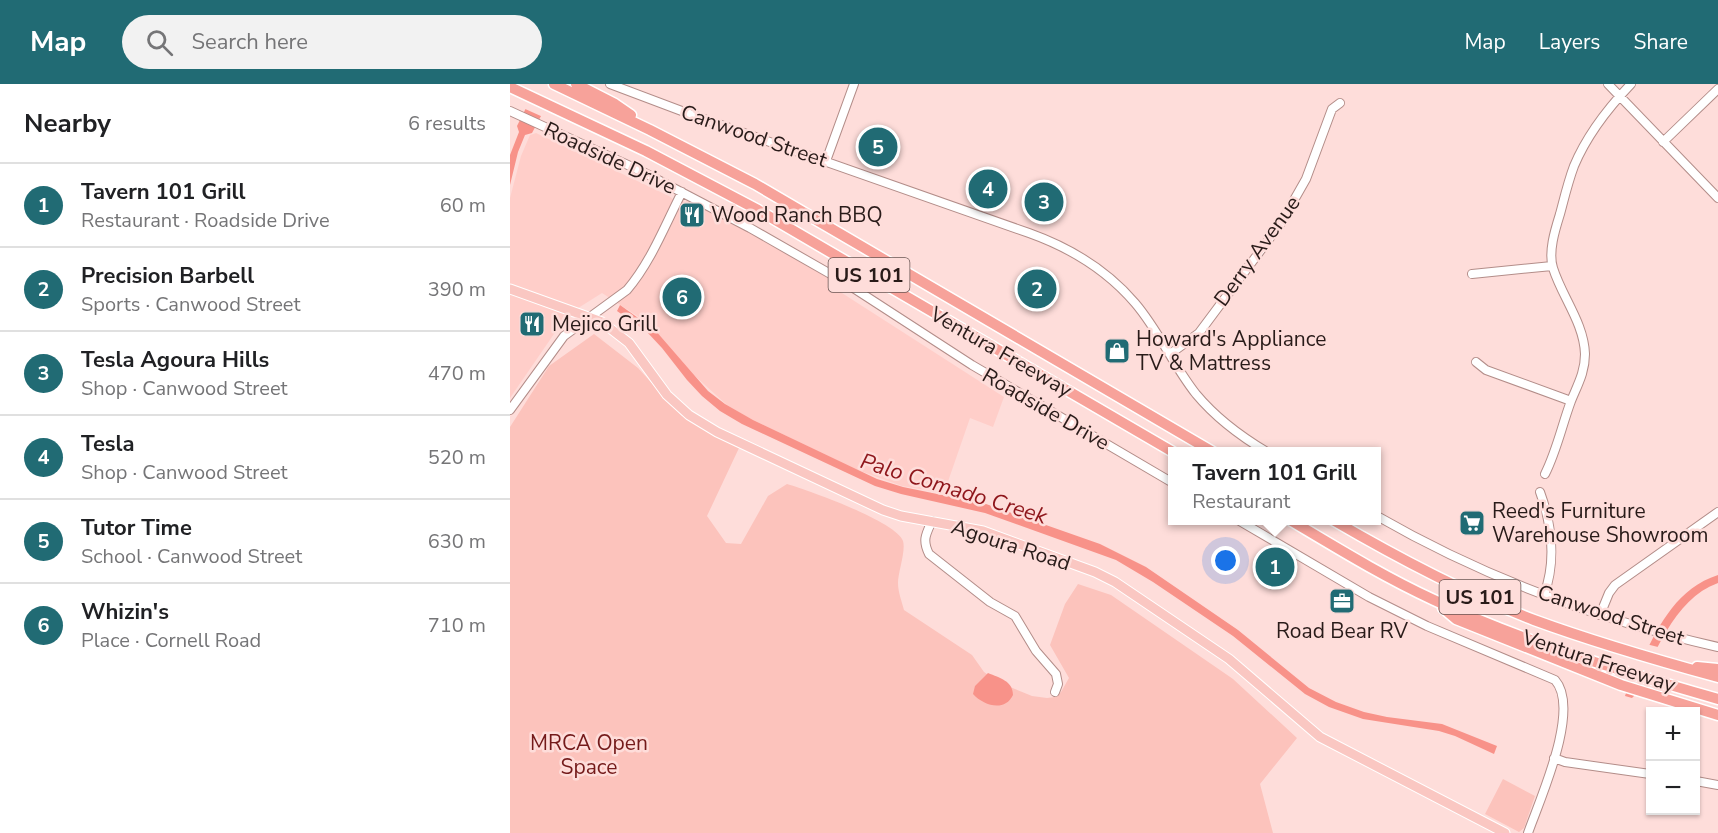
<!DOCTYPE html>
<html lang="en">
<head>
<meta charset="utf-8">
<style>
  body { margin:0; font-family:"Nunito Sans",sans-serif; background:#f2f2f2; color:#202124 }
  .controls { position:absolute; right:18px; bottom:18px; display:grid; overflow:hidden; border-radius:0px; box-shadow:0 2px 4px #0004 }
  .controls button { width:54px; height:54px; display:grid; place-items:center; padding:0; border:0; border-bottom:2px solid #e0e0e0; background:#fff; color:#202124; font:30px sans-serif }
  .you { position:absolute; left:716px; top:477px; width:21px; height:21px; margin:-15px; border:4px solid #fff; border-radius:50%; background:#1a73e8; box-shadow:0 0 0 9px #1a73e833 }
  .badge { display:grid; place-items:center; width:39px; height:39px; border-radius:50%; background:#216b74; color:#fff; font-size:20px; font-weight:700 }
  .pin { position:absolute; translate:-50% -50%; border:3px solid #fff; box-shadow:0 2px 6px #0006 }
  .popup { position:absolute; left:658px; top:363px; width:213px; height:78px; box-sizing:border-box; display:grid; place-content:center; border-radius:0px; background:#fff; filter:drop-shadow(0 2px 4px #0005); font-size:20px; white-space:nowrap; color:#757577 }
  .popup b { font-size:22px; color:#202124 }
  .popup::after { content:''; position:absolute; left:50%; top:100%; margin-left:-12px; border:12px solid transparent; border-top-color:#fff }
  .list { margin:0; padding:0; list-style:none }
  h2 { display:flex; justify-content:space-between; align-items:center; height:78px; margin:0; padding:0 24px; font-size:26px }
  h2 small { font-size:20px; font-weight:400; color:#757577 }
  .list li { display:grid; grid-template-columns:39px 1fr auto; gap:18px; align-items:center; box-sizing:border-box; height:84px; padding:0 24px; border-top:2px solid #e0e0e0 }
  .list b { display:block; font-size:22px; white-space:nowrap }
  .list p { margin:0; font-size:20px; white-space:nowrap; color:#757577 }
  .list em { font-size:20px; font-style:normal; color:#757577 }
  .icon { flex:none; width:33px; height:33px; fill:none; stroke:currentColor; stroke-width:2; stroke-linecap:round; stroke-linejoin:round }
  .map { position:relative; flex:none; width:1208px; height:749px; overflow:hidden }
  header { display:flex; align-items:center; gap:36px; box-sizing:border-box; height:84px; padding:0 30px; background:#216b74; color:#fff }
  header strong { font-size:28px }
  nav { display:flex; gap:33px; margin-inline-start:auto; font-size:21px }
  .search { width:420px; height:54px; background:#f2f2f2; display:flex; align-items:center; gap:15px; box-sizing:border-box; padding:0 21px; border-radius:33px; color:#757577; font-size:22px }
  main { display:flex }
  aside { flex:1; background:#fff }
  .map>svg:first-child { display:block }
</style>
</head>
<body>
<header>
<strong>Map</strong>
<div class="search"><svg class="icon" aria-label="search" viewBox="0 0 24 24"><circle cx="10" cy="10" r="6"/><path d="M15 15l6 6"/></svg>Search here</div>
<nav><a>Map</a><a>Layers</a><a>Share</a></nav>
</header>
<main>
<aside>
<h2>Nearby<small>6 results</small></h2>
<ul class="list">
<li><span class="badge">1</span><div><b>Tavern 101 Grill</b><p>Restaurant · Roadside Drive</p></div><em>60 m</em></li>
<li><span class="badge">2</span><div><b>Precision Barbell</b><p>Sports · Canwood Street</p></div><em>390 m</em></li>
<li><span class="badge">3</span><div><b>Tesla Agoura Hills</b><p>Shop · Canwood Street</p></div><em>470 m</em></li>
<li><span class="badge">4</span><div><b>Tesla</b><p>Shop · Canwood Street</p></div><em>520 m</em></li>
<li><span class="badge">5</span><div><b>Tutor Time</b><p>School · Canwood Street</p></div><em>630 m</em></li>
<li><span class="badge">6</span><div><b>Whizin's</b><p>Place · Cornell Road</p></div><em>710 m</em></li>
</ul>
</aside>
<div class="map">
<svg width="1208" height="749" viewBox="0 0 1208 749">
  <rect width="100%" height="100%" fill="#feddda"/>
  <path fill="#ffcec9" d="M26,49L159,112L164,116L166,114L175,118L177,117L240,149L323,197L321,202L494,313L483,343L460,334L434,409L392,402L345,385L237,333L217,321L184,291L138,239L92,209L57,231L0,314V114L11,72L20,51Z"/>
  <path fill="#fcc3bc" d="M84,250L128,284L171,331L229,364L197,432L216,459L231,460L258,412L277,400C298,406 387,438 393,457C396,467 388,488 388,499C388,508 392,518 394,526L462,571L474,588L488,598L522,612L537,614L545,613L551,608L559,594L540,561L555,520L568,500L601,511L723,595L787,654L750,700L763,749H0V343L39,282Z
    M993,695L1025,712L1014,744L1009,748L975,730Z"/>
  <path fill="#f89289" d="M28,0H48L22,49L15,51L8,68L0,101V71L9,48L7,42Z
    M110,221L145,246L198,307L215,320L243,336L367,395L393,403L476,420L590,460L636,483L728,546L799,604L826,618L854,628L877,633L932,640L987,662L984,670L945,652L929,647L853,635L819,623L795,610L723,552L643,498L606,476L475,429L391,410L365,402L232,340L210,327L192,312L177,296L152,264L137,248L107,227Z
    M1208,491V499C1163,515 1144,573 1124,612L1122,614L1115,612C1119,599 1127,587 1133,574C1150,539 1168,504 1208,491Z
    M478,589C490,594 503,597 503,611C495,628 474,622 463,610L465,602Z"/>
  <path fill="#feddda" d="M24,0H51L33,33L13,24Z
    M1136,560L1152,564L1128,610L1114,606Z"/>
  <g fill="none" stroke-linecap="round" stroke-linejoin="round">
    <g stroke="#b38d89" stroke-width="10">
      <path id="minor" d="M100,0L177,29L519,149C561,164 596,185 625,219C649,247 663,281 686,310C706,334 730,352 757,368
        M1098,0L1208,114
        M0,27L131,87L240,144L331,196L462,281L663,399
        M1153,58L1208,5
        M316,77L344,0
        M962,190L1042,182
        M660,270L689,249L771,139L796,95L822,25L830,19
        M966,278L976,286L1061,317
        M0,326L54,252L117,206C141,178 155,141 172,108
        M1035,390C1047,366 1052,341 1061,317C1068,300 1075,288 1075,270C1074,239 1052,213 1043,184C1038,168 1045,146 1050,130C1054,115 1058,98 1064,82C1077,51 1098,24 1121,0
        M1030,408C1042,441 1046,478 1034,511
        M867,432C973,493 1089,536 1208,563
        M728,436L859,513L917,542L1045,596C1071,625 1030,715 1018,749
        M422,437C416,450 412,456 419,470L480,518L505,532L526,567L546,590L548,600L545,608
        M1090,531L1099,509L1105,501L1208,428
        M1044,674L1055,678L1140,690
        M1186,697L1208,701"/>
    </g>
    <g stroke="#fff" stroke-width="11">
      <path id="major" d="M0,205L92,238L119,259L157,311L179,331L207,348L373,426L391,432L473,447L585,488L605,498L719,575L810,653L995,749"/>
    </g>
    <g stroke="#fff" stroke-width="13">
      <path id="highway" d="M44,0L140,46L245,100L703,368
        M66,0L105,20L121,31
        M0,3L136,67L248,126L663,368
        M780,436C827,464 874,493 924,516C1015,559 1111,587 1208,615
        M823,436C888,474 954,509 1024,536C1084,558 1146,576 1208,593
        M933,524L946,535L1111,601L1208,631
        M1187,583L1208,585"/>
    </g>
    <use href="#minor" stroke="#fff" stroke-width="8"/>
    <use href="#major" stroke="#fac7c2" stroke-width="9"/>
    <use href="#highway" stroke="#f7a29a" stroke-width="10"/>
  </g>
  <defs>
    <g id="restaurant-square" transform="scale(1.35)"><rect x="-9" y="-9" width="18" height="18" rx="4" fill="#216b74" stroke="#feddda"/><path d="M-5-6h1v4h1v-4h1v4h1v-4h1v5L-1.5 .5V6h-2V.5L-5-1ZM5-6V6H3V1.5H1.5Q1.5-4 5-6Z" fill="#fff"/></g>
    <g id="shop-square" transform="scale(1.35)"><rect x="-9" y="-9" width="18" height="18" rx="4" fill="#216b74" stroke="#feddda"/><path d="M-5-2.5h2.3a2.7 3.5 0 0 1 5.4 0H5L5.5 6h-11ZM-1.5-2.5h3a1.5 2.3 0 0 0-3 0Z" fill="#fff"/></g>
    <g id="supermarket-square" transform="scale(1.35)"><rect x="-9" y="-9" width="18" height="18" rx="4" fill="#216b74" stroke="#feddda"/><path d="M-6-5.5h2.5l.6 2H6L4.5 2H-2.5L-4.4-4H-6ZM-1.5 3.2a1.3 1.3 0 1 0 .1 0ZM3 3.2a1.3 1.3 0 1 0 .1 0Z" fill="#fff"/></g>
    <g id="office-square" transform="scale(1.35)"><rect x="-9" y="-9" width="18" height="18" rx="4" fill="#216b74" stroke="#feddda"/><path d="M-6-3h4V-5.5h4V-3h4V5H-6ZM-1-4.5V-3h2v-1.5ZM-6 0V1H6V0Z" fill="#fff"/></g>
  </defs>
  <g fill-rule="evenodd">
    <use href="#restaurant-square" x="182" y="131"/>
    <use href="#restaurant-square" x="22" y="240"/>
    <use href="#shop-square" x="607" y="267"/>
    <use href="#supermarket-square" x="962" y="439"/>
    <use href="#office-square" x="832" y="517"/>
  </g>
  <g text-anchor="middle" stroke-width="5" stroke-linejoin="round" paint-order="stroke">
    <g fill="#feddda" stroke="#695553" stroke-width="1.5">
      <rect x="318.5" y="174" width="81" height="34" rx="4.5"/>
      <rect x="929.5" y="496" width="81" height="34" rx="4.5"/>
    </g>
    <g font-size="20" font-weight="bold" fill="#291b19">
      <text x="359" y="198">US 101</text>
      <text x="970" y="520">US 101</text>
    </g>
    <g font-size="21" fill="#291b19" stroke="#feddda">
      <text transform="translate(244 52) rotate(19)" y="7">Canwood Street</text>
      <text transform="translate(100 74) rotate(25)" y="7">Roadside Drive</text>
      <text transform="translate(747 167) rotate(-54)" y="7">Derry Avenue</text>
      <text transform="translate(491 268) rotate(30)" y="7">Ventura Freeway</text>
      <text transform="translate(536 325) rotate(30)" y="7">Roadside Drive</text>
      <text transform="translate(501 461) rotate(18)" y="7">Agoura Road</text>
      <text transform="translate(1101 531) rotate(18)" y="7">Canwood Street</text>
      <text transform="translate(1089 577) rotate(18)" y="7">Ventura Freeway</text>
    </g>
    <g font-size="21" fill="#291b19" stroke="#feddda" text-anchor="start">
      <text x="201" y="138">Wood Ranch BBQ</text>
      <text x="42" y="247">Mejico Grill</text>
      <text x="626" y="262">Howard's Appliance<tspan x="626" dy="24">TV &amp; Mattress</tspan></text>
      <text x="982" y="434">Reed's Furniture<tspan x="982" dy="24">Warehouse Showroom</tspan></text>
      <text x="832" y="554" text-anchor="middle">Road Bear RV</text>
    </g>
    <g font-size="21" fill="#741a1a" stroke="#feddda">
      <text x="79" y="666">MRCA Open<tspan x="79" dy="24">Space</tspan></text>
    </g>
    <g font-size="22" font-style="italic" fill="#8e151a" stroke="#feddda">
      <text transform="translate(444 404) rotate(17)" y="8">Palo Comado Creek</text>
    </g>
  </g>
</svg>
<div class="controls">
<button>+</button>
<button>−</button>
</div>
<div class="you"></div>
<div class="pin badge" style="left:765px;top:483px">1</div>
<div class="popup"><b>Tavern 101 Grill</b>Restaurant</div>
<div class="pin badge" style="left:527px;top:205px">2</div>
<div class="pin badge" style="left:534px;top:118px">3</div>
<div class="pin badge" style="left:478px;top:105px">4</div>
<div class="pin badge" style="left:368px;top:63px">5</div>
<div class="pin badge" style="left:172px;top:213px">6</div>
</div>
</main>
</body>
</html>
